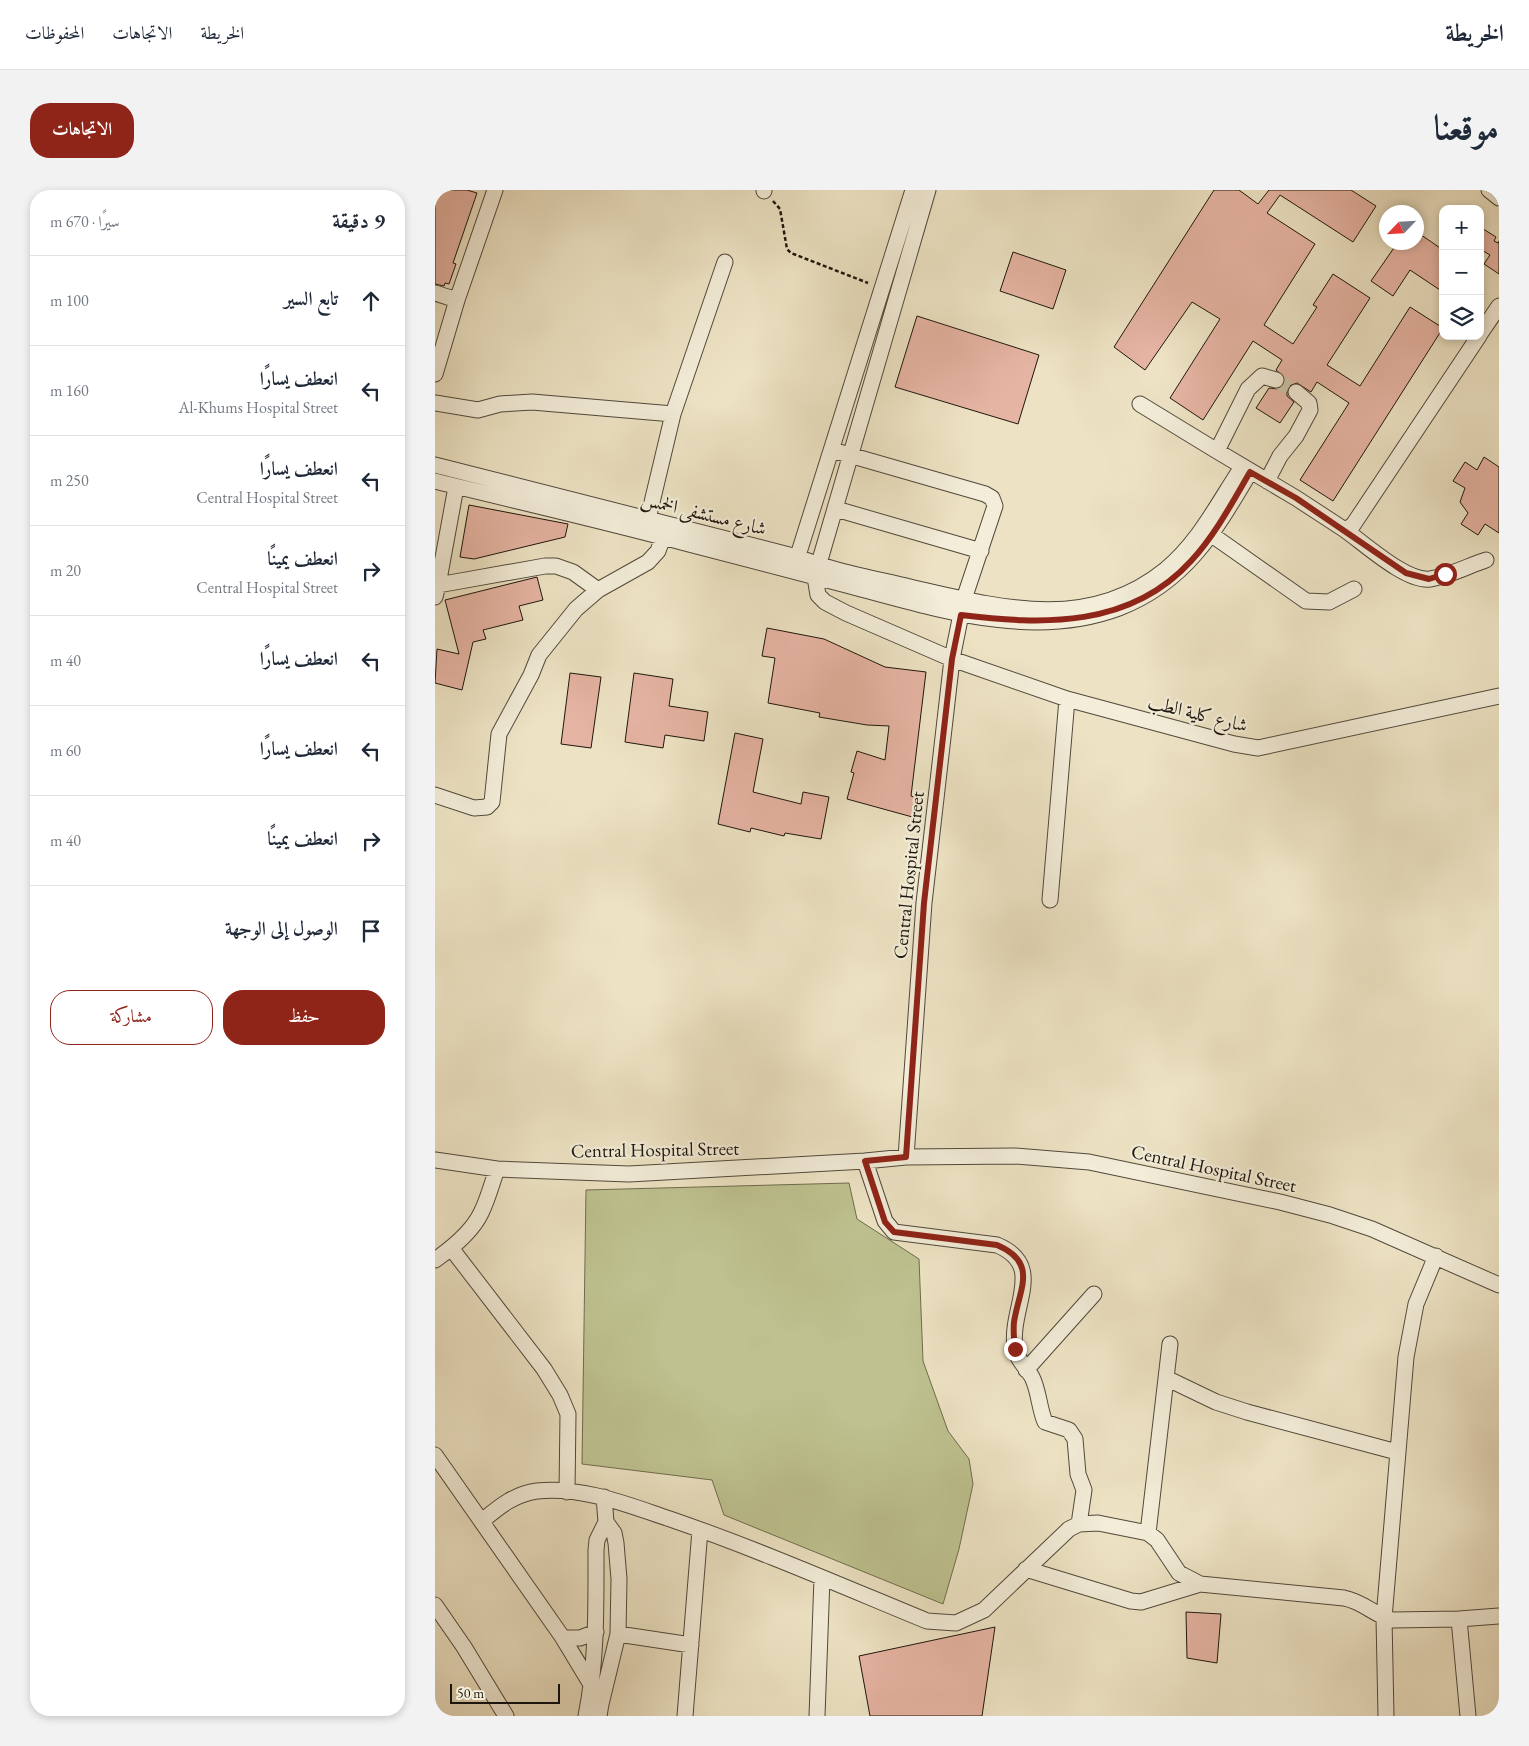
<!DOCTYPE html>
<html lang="ar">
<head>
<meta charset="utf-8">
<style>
  body { margin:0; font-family:"EB Garamond",Amiri,serif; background:#f2f2f3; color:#1f2937; direction:rtl }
  .controls { position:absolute; right:15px; top:15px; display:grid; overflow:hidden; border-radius:10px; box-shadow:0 2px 8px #0003 }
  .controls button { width:45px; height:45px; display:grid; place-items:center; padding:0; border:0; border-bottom:1px solid #e0e1e3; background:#fff; color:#1f2937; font:25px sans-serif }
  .compass { position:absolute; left:944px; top:15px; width:45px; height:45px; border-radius:50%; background:#fff; box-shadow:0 2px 8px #0003; rotate:245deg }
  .scale { position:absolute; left:15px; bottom:12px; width:110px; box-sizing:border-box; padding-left:5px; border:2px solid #1d160d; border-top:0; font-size:14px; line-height:18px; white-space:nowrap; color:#1d160d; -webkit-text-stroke:4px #f3edd9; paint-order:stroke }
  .stop { position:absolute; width:15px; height:15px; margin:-11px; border:4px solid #8f2418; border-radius:50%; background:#fff }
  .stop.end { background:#8f2418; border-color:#fff; box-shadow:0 1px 5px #0008 }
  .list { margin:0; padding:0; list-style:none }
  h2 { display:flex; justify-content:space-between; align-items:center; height:65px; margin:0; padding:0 20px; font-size:21px }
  h2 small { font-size:16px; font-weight:400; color:#747a83 }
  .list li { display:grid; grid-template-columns:32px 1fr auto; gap:15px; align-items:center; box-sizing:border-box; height:90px; padding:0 20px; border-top:1px solid #e0e1e3 }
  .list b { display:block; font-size:19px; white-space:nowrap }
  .list p { margin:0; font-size:16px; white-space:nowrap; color:#747a83 }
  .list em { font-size:16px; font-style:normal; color:#747a83 }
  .actions { display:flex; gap:10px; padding:15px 20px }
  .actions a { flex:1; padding:11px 0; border:1px solid #8f2418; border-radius:20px; text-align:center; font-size:18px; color:#8f2418 }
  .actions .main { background:#8f2418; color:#fff }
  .icon { flex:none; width:28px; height:28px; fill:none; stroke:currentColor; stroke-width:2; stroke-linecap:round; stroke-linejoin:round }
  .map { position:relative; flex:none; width:1064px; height:1526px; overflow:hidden; direction:ltr; border-radius:20px }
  header { display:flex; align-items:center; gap:30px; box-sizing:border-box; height:70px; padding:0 25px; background:#fff; border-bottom:1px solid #e0e1e3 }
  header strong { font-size:24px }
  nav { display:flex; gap:28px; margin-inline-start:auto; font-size:18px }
  .intro { display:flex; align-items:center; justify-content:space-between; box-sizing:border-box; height:120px; padding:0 30px }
  h1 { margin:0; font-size:35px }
  .button { padding:12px 22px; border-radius:20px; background:#8f2418; color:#fff; font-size:18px; font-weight:700 }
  main { display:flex; gap:30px; padding:0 30px }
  aside { flex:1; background:#fff; border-radius:20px; box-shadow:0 2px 8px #0003 }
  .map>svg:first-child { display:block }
</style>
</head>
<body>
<header>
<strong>الخريطة</strong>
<nav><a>الخريطة</a><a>الاتجاهات</a><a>المحفوظات</a></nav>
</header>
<div class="intro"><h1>موقعنا</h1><a class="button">الاتجاهات</a></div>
<main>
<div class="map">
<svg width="1064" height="1526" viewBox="0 0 1064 1526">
  <rect width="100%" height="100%" fill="#ede3c4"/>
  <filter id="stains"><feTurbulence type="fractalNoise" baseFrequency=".004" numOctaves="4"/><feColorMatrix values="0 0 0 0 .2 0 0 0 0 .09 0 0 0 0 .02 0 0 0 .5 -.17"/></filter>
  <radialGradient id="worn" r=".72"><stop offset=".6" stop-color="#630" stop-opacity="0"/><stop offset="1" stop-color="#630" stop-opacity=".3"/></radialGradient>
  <path fill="#bec290" stroke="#6e6c4e" d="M414,993L422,1029L484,1069L488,1171L513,1241L534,1269L538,1294L524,1359L508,1414L289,1325L277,1290L147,1274L151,1000Z"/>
  <path fill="#e6b4a3" stroke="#1d160d" d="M0,0H32L42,3L18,73L21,74L14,94L10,93L9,96L0,94Z
    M779,0H804L823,14L834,0H916L941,16L918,52L845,5L832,23L880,54L829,135L858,154L882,117L878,115L898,84L935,108L892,175L925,196L975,117L1008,138L898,311L865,290L914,213L882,192L876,202L862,193L854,196L852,200V206L859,212L845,233L821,218L834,198L843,199L847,197L850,188L841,180L847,170L818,151L768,230L735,208L785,129L757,112L710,180L679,157Z
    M1045,37L1061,47L1059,51L1063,53L1064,51V84L1049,74L1055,65L1045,59Z
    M982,42L1008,60V102L975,80L958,106L936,91L963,52H982Z
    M578,62L631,80L618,119L565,101Z
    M482,126L604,165L583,234L460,197Z
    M1049,267L1064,277V343L1050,334L1043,345L1026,334L1033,323L1025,312L1030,298L1018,291L1030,272L1042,280Z
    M34,315L133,334L130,347L39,369L25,367Z
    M102,387L108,410L84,416L88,430L48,440L51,449L38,452L27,500L0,493L2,459L24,464L10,410Z
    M332,438L389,449L450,477L491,482L476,606L486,609L481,628L412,609L419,583L416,582L422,561L450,570L454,536L432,535L384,527L385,523L333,513L340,468L327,466Z
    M135,483L166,487L156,558L126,554Z
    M199,483L238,489L234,516L273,522L269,551L230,545L228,558L190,552Z
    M300,543L328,549L318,602L366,614L368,602L394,607L386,649L350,643L349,646L316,638L315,642L283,634Z
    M751,1422L786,1424L782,1473L752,1468Z
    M560,1437L547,1526H435L424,1466Z"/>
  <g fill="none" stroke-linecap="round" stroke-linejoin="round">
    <path stroke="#cec4a9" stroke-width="15" stroke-dasharray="15 8" stroke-linecap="butt" d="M841,190L861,202"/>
    <g stroke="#51493b" stroke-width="17">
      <path id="minor" d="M493,0L380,387L383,405L390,412L411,423L517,469L632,509L799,554L823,558L1064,506
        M1054,0L1064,8
        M329,1V0
        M0,103L22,110
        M1045,144L1064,116
        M0,184L22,110L60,0
        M841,190L827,186L813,199L782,261L861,308L910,340L918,335L1044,146
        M0,213L43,220L65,214L97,212L238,224L213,329
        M705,214L782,261
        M238,224L290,72
        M397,260L550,304L557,308L560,316L529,409L517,469L489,713L471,967
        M0,275L362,367C398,381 437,388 475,397C562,417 652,443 730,380C762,354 781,317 803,283
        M0,291C85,312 169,331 254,354C307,368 361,382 415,396C500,418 596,451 684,418C751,392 780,341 815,282
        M832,291L845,266L861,246L875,220L874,213L861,202
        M401,319L546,361
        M910,340C930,354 971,392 995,389C1014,386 1033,376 1051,370
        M777,345L871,411L894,412L919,399
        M360,375L478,0
        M0,395H3L21,297
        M0,407L3,395L110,376H121L138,382L163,400
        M0,605L39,618L52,617L57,612L64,544L96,485L104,465L141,419L163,400L213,372L223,361L228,347
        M615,710L632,509
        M0,970L62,979L194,984L430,971L471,967L580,966L654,972L845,1012L895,1025L937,1039L1064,1095
        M430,971L450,1031L459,1042L562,1055C612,1076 574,1117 580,1158C582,1170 591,1177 597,1187C604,1201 604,1218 610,1232L634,1240L640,1249L643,1284L649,1300L644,1334
        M16,1058L109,1179L125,1205L133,1224L132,1302
        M0,1070C17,1058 37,1042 46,1023C53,1009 57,993 62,979
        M591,1180L659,1104
        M731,1188L781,1212L812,1222L962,1262
        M0,1265L128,1448L163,1506L166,1514L164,1526
        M47,1331C64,1317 79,1304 102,1301C147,1296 193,1315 235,1329C322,1359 407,1396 492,1431L521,1433L549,1420L634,1339L644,1334L663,1333L713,1343L722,1350L744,1383L765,1394L909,1408C929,1412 939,1425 957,1430L1024,1429L1064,1426
        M713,1343L735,1154
        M591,1379L696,1411L706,1412L765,1394
        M0,1415L29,1457L71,1526
        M1024,1429L1033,1526
        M183,1444L256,1455
        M128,1448H145L161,1442
        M166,1514L183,1444L184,1389L181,1353L179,1343L171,1332L169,1307
        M151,1526C162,1471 161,1415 161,1360L162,1350L171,1332
        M250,1526L265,1340
        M382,1526L387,1388
        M951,1526L949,1428L971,1167L981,1114L1001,1066"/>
    </g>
    <path stroke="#1d160d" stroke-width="2.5" stroke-dasharray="4 2.5" stroke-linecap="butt" d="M338,11L345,19L352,59L356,63L433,93"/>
    <use href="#minor" stroke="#f3edd9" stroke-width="15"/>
  </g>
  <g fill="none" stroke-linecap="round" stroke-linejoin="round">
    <path stroke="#8f2418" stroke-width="6" d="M580,1159C579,1150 578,1141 579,1132C584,1099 604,1073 562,1055L459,1042L450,1032L430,971L471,967L489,713L517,469L526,425C608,435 695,438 756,371C780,345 797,313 815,282L861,308L971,383L994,389L1010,384"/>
  </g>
  <g text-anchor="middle" stroke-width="4.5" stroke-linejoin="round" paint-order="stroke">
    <g font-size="19" fill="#1d160d" stroke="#f3edd9">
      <text transform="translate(269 323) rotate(14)" y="7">شارع مستشفى الخمس</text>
      <text transform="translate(763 523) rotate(14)" y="7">شارع كلية الطب</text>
      <text transform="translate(473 685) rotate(-84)" y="7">Central Hospital Street</text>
      <text transform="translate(220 959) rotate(-1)" y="7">Central Hospital Street</text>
      <text transform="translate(779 978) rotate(12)" y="7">Central Hospital Street</text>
    </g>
  </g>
  <rect width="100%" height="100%" filter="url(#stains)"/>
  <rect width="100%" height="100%" fill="url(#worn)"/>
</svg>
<div class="controls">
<button>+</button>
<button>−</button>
<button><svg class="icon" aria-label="layers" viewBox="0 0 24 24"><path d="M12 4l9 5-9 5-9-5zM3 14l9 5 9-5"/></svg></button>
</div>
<svg class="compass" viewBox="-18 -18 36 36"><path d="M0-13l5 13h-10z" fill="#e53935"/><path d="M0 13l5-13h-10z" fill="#747a83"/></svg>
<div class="scale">50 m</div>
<div class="stop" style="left:1010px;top:384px"></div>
<div class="stop end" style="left:580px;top:1159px"></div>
</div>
<aside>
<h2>9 دقيقة<small>سيرًا · 670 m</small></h2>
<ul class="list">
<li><svg class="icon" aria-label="ahead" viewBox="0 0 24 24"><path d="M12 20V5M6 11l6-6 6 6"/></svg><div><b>تابع السير</b></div><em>100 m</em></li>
<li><svg class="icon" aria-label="left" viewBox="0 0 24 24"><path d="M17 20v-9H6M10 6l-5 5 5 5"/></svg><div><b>انعطف يسارًا</b><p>Al-Khums Hospital Street</p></div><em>160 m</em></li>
<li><svg class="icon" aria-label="left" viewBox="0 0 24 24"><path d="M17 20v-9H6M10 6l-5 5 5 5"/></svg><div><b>انعطف يسارًا</b><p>Central Hospital Street</p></div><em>250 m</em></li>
<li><svg class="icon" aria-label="right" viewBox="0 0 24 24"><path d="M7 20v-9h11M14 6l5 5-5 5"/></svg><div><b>انعطف يمينًا</b><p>Central Hospital Street</p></div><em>20 m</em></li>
<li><svg class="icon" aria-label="left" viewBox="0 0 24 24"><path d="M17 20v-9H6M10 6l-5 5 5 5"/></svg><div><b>انعطف يسارًا</b></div><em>40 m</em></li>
<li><svg class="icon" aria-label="left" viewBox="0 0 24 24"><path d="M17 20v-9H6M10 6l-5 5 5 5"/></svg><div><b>انعطف يسارًا</b></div><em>60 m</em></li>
<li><svg class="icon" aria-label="right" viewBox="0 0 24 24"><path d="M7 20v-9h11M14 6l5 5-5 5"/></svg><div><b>انعطف يمينًا</b></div><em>40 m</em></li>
<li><svg class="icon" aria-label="arrive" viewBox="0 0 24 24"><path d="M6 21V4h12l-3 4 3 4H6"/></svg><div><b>الوصول إلى الوجهة</b></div></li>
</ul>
<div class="actions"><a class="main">حفظ</a><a>مشاركة</a></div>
</aside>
</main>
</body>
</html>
